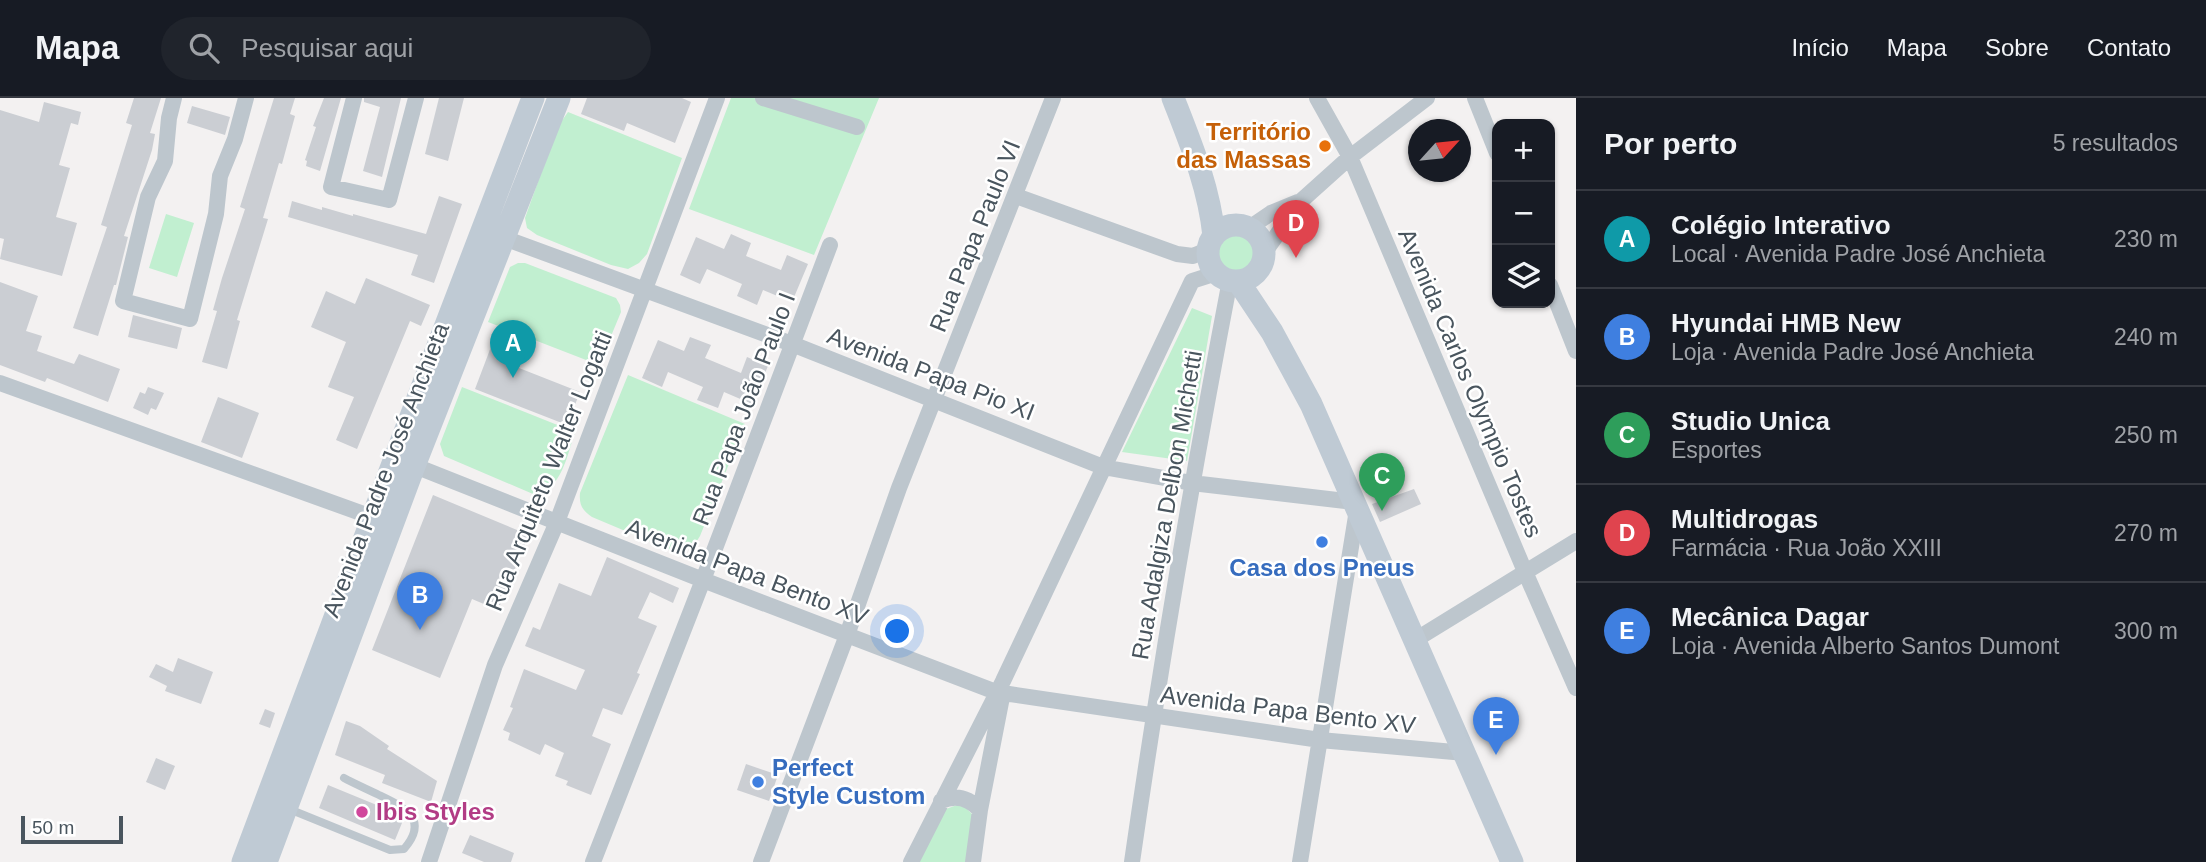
<!DOCTYPE html>
<html lang="pt">
<head>
<meta charset="utf-8">
<style>
  body { margin:0; font-family:Helvetica,sans-serif; background:#20242c; color:#f1f3f6 }
  .controls { position:absolute; right:21px; top:21px; display:grid; overflow:hidden; border-radius:14px; box-shadow:0 2px 5px #0004 }
  .controls button { width:63px; height:63px; display:grid; place-items:center; padding:0; border:0; border-bottom:2px solid #363941; background:#171b24; color:#f1f3f6; font:35px sans-serif }
  .compass { position:absolute; left:1408px; top:21px; width:63px; height:63px; border-radius:50%; background:#171b24; box-shadow:0 2px 5px #0004; rotate:63deg }
  .scale { position:absolute; left:21px; bottom:18px; width:102px; box-sizing:border-box; padding-left:7px; border:4px solid #49555e; border-top:0; font-size:19px; line-height:24px; white-space:nowrap; color:#49555e; -webkit-text-stroke:5px #fff; paint-order:stroke }
  .you { position:absolute; left:898px; top:534px; width:24px; height:24px; margin:-18px; border:5px solid #fff; border-radius:50%; background:#1a73e8; box-shadow:0 0 0 10px #1a73e833 }
  .badge { display:grid; place-items:center; width:46px; height:46px; border-radius:50%; background:#1a73e8; color:#fff; font-size:23px; font-weight:700 }
  .pin { position:absolute; translate:-50% -58px; filter:drop-shadow(0 2px 4px #0008) }
  .pin::after { content:''; position:absolute; top:37px; width:24px; height:21px; background:inherit; clip-path:polygon(0 0,100% 0,50% 100%) }
  .list { margin:0; padding:0; list-style:none }
  h2 { display:flex; justify-content:space-between; align-items:center; height:91px; margin:0; padding:0 28px; font-size:30px }
  h2 small { font-size:23px; font-weight:400; color:#9ea1a6 }
  .list li { display:grid; grid-template-columns:46px 1fr auto; gap:21px; align-items:center; box-sizing:border-box; height:98px; padding:0 28px; border-top:2px solid #363941 }
  .list b { display:block; font-size:26px; white-space:nowrap }
  .list p { margin:0; font-size:23px; white-space:nowrap; color:#9ea1a6 }
  .list em { font-size:23px; font-style:normal; color:#9ea1a6 }
  .icon { flex:none; width:38px; height:38px; fill:none; stroke:currentColor; stroke-width:2; stroke-linecap:round; stroke-linejoin:round }
  .map { position:relative; flex:none; width:1576px; height:764px; overflow:hidden }
  header { display:flex; align-items:center; gap:42px; box-sizing:border-box; height:98px; padding:0 35px; background:#171b24; border-bottom:2px solid #363941 }
  header strong { font-size:33px }
  nav { display:flex; gap:38px; margin-inline-start:auto; font-size:24px }
  .search { width:490px; height:63px; background:#20242c; display:flex; align-items:center; gap:18px; box-sizing:border-box; padding:0 24px; border-radius:38px; color:#9ea1a6; font-size:26px }
  main { display:flex }
  aside { flex:1; background:#171b24 }
  .map>svg:first-child { display:block }
</style>
</head>
<body>
<header>
<strong>Mapa</strong>
<div class="search"><svg class="icon" aria-label="search" viewBox="0 0 24 24"><circle cx="10" cy="10" r="6"/><path d="M15 15l6 6"/></svg>Pesquisar aqui</div>
<nav><a>Início</a><a>Mapa</a><a>Sobre</a><a>Contato</a></nav>
</header>
<main>
<div class="map">
<svg width="1576" height="764" viewBox="0 0 1576 764">
  <rect width="100%" height="100%" fill="#f3f1f1"/>
  <path fill="#c1efd0" d="M731,0H879L814,157L689,111Z
    M568,14L682,60L647,156L639,165L628,171L611,167L537,137L527,130L525,120L540,78L561,24Z
    M166,116L194,125L177,179L149,170Z
    M1217 154a20 20 0 1 1 40 0a20 20 0 1 1-40 0Z
    M518,165H525L616,200L620,207L621,214L599,267L488,224L510,169Z
    M1192,210L1212,218L1187,363L1122,354Z
    M628,277L745,326L700,438L695,446L680,454L668,451L592,419C582,412 579,407 580,395Z
    M462,289L575,334C567,357 562,393 533,396L444,358L440,346Z
    M957,707L965,709L973,717L967,764H919L946,711Z"/>
  <path fill="#cbced3" d="M134,0H161L150,35L155,36L152,52L124,138L128,139L116,187H114L98,238L73,230L107,129L101,127L132,27L126,25Z
    M274,0H295L290,16L295,18L282,66L279,65L263,120L268,121L237,222L240,223L227,271L202,264L217,213L213,212L222,180L245,111L240,109Z
    M324,0H341L320,73L306,68L307,63L305,62L316,29L313,28Z
    M364,0H401L382,79L363,73L380,9L364,4Z
    M439,0H464L448,63L425,56Z
    M587,0H682L691,4L675,45L627,25L624,33L581,16Z
    M44,4L81,14L78,27L71,25L59,67L70,70L56,119L77,125L62,178L0,161L4,141L0,140V12L39,24Z
    M192,8L230,19L225,37L187,25Z
    M439,98L462,106L434,185L411,177L418,157L288,119L292,103L322,112V109L353,118V116L426,136Z
    M731,136L751,145L746,158L781,172L787,157L808,166L792,204L763,192L757,207L737,198L742,186L707,171L700,186L680,177L696,139L724,151Z
    M366,180L430,207L421,228L410,223L357,351L336,342L354,299L328,289L346,244L311,229L326,193L355,206Z
    M0,184L38,198L26,233L42,238L37,253L74,266L79,256L120,271L108,304L47,280L45,284L0,267Z
    M133,217L182,230L177,251L128,239Z
    M497,233L528,246L519,270L580,294L567,327L475,291Z
    M690,239L711,247L705,260L741,275L747,259L768,268L752,306L724,294L718,310L697,302L703,289L668,274L662,289L642,280L658,242L684,253Z
    M148,289L164,295L156,312L151,310L148,317L133,310L140,294L145,296Z
    M218,299L259,315L242,360L201,344Z
    M1414,391L1421,406L1380,424L1372,406Z
    M433,397L529,437L498,512L472,501L440,580L372,552Z
    M607,459L679,490L673,505L650,494L638,520L657,528L637,575L640,576L622,617L603,610L592,638L611,646L591,697L566,687L568,683L555,678L564,655L545,646L540,657L508,642L510,635L503,632L513,610L510,609L524,571L576,592L585,572L525,548L533,529L540,532L559,485L591,498Z
    M178,560L213,574L201,606L165,593L167,588L149,579L156,566L173,574Z
    M265,611L275,615L270,630L259,626Z
    M346,623L360,628L389,648L387,651L437,683L431,704L382,685L385,677L335,657Z
    M156,660L175,668L165,692L146,684Z
    M746,666L778,677L769,703L737,692Z
    M328,687L401,717L404,720L395,742L319,710Z
    M470,737L514,755L511,764H484L462,755Z"/>
  <g fill="none" stroke-linecap="round" stroke-linejoin="round">
    <path stroke="#bdc6cd" stroke-width="8" d="M289,711L390,752L404,751C430,721 404,709 379,697C367,691 355,686 344,680"/>
    <path stroke="#bdc6cd" stroke-width="16" d="M174,0L169,20L165,63L148,99L123,203L190,221L216,116L220,78L235,41L246,0
      M354,0L331,89L389,102L416,0
      M763,0L857,29
      M1317,0L1350,59L1526,476L1576,590
      M1475,0L1497,55
      M1016,98L1177,156L1193,158L1209,151
      M1249,130L1271,115L1298,104
      M504,140L792,246L1103,369L1192,385L1354,404
      M1264,155L1301,103L1350,59L1427,0
      M1550,187L1576,253
      M0,285L372,419
      M405,364L703,482L996,594L1320,642L1465,655
      M1415,542L1576,443
      M941,703C956,696 969,700 980,712
      M429,764L495,567L557,424L717,0
      M593,764L703,482L830,147
      M761,764L847,537L899,390L1053,0
      M911,764L1003,583L1192,183L1217,175
      M973,764L980,712L1003,594
      M1132,764C1160,569 1193,375 1230,182
      M1300,764L1357,412"/>
    <path stroke="#bfcad4" stroke-width="23" d="M1173,0C1191,46 1209,89 1214,138
      M1208 155a28 28 0 1 1 56 0a28 28 0 1 1-56 0Z
      M1238,183L1272,234L1311,306L1512,764
      M243,764L389,376L533,0
      M266,764L414,368L559,0"/>
  </g>
  <circle fill="#e8710a" stroke="#fff" stroke-width="2.5" cx="1325" cy="48" r="7"/>
  <g fill="#3f7fe0" stroke="#fff" stroke-width="2.5">
    <circle cx="1322" cy="444" r="7"/>
    <circle cx="758" cy="684" r="7"/>
  </g>
  <circle fill="#d1479c" stroke="#fff" stroke-width="2.5" cx="362" cy="714" r="7"/>
  <g text-anchor="middle" stroke-width="5" stroke-linejoin="round" paint-order="stroke">
    <g font-size="24" font-weight="bold" fill="#c56008" stroke="#fff" text-anchor="end">
      <text x="1311" y="42">Território<tspan x="1311" dy="28">das Massas</tspan></text>
    </g>
    <g font-size="24" fill="#49555e" stroke="#fff">
      <text transform="translate(975 138) rotate(-68)" y="8">Rua Papa Paulo VI</text>
      <text transform="translate(931 276) rotate(21)" y="8">Avenida Papa Pio XI</text>
      <text transform="translate(1470 285) rotate(67)" y="8">Avenida Carlos Olympio Tostes</text>
      <text transform="translate(744 311) rotate(-69)" y="8">Rua Papa João Paulo I</text>
      <text transform="translate(386 372) rotate(-69)" y="8">Avenida Padre José Anchieta</text>
      <text transform="translate(549 373) rotate(-68)" y="8">Rua Arquiteto Walter Logatti</text>
      <text transform="translate(1167 407) rotate(-80)" y="8">Rua Adalgiza Delbon Michetti</text>
      <text transform="translate(747 474) rotate(21)" y="8">Avenida Papa Bento XV</text>
      <text transform="translate(1288 612) rotate(7)" y="8">Avenida Papa Bento XV</text>
    </g>
    <g font-size="24" font-weight="bold" fill="#366cbe" stroke="#fff">
      <text x="1322" y="478">Casa dos Pneus</text>
      <text x="772" y="678" text-anchor="start">Perfect<tspan x="772" dy="28">Style Custom</tspan></text>
    </g>
    <g font-size="24" font-weight="bold" fill="#b23c85" stroke="#fff" text-anchor="start">
      <text x="376" y="722">Ibis Styles</text>
    </g>
  </g>
</svg>
<div class="controls">
<button>+</button>
<button>−</button>
<button><svg class="icon" aria-label="layers" viewBox="0 0 24 24"><path d="M12 4l9 5-9 5-9-5zM3 14l9 5 9-5"/></svg></button>
</div>
<svg class="compass" viewBox="-18 -18 36 36"><path d="M0-13l5 13h-10z" fill="#e53935"/><path d="M0 13l5-13h-10z" fill="#9ea1a6"/></svg>
<div class="scale">50 m</div>
<div class="you"></div>
<div class="pin badge" style="left:513px;top:280px;background:#0f9aa8">A</div>
<div class="pin badge" style="left:420px;top:532px;background:#3f7fe0">B</div>
<div class="pin badge" style="left:1382px;top:413px;background:#2e9e5b">C</div>
<div class="pin badge" style="left:1296px;top:160px;background:#e0444e">D</div>
<div class="pin badge" style="left:1496px;top:657px;background:#3f7fe0">E</div>
</div>
<aside>
<h2>Por perto<small>5 resultados</small></h2>
<ul class="list">
<li><span class="badge" style="background:#0f9aa8">A</span><div><b>Colégio Interativo</b><p>Local · Avenida Padre José Anchieta</p></div><em>230 m</em></li>
<li><span class="badge" style="background:#3f7fe0">B</span><div><b>Hyundai HMB New</b><p>Loja · Avenida Padre José Anchieta</p></div><em>240 m</em></li>
<li><span class="badge" style="background:#2e9e5b">C</span><div><b>Studio Unica</b><p>Esportes</p></div><em>250 m</em></li>
<li><span class="badge" style="background:#e0444e">D</span><div><b>Multidrogas</b><p>Farmácia · Rua João XXIII</p></div><em>270 m</em></li>
<li><span class="badge" style="background:#3f7fe0">E</span><div><b>Mecânica Dagar</b><p>Loja · Avenida Alberto Santos Dumont</p></div><em>300 m</em></li>
</ul>
</aside>
</main>
</body>
</html>
